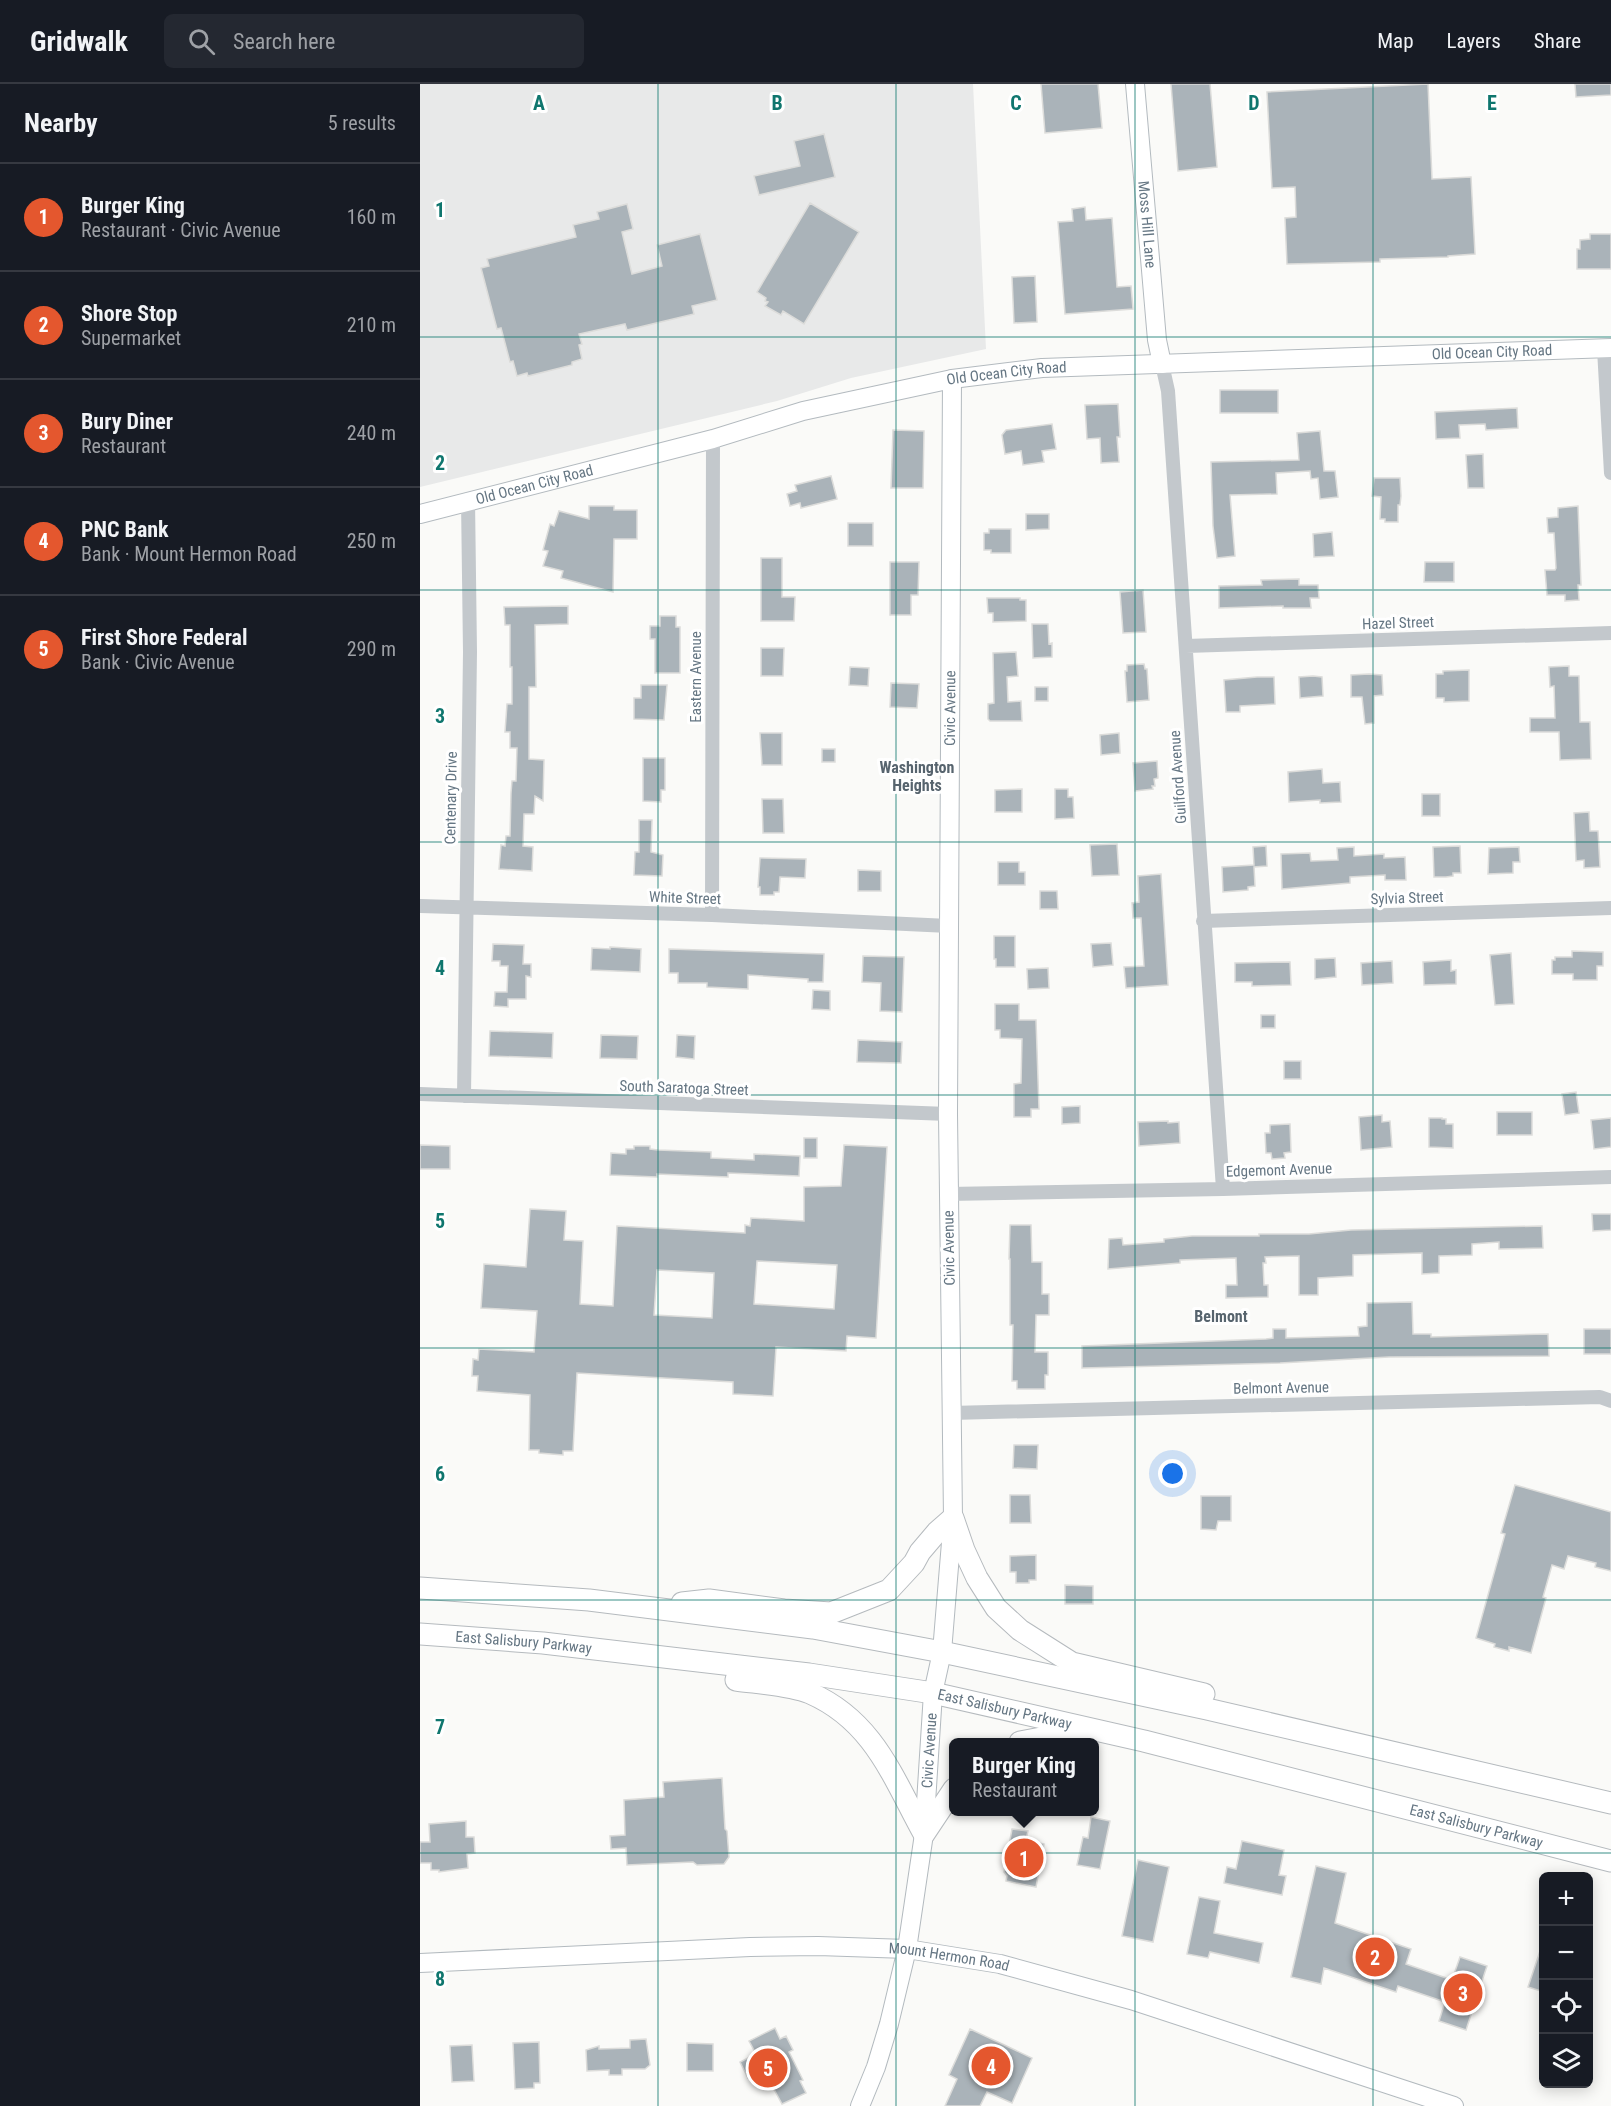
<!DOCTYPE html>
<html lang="en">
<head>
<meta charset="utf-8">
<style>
  body { margin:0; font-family:"Roboto Condensed",sans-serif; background:#242831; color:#f1f3f6 }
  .controls { position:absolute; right:18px; bottom:18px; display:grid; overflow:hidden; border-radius:9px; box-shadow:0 3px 15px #0003 }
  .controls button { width:54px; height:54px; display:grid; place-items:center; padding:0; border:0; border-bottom:2px solid #363941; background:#171b24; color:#f1f3f6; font:30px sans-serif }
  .you { position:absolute; left:753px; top:1390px; width:21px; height:21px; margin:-15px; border:4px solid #fff; border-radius:50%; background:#1a73e8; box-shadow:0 0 0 9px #1a73e833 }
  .badge { display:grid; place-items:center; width:39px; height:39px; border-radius:50%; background:#e4572e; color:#fff; font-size:20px; font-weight:700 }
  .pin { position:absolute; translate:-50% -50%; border:3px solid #fff; box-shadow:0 2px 6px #0006 }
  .popup { position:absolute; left:529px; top:1654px; width:150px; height:78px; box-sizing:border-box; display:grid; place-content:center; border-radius:9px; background:#171b24; filter:drop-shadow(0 2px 4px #0005); font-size:20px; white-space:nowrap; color:#9ea1a6 }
  .popup b { font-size:22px; color:#f1f3f6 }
  .popup::after { content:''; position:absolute; left:50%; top:100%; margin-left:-12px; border:12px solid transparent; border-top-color:#171b24 }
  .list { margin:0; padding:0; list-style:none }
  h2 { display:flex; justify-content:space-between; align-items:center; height:78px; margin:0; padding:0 24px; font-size:26px }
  h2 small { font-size:20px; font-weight:400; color:#9ea1a6 }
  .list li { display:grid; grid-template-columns:39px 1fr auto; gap:18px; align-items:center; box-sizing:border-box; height:108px; padding:0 24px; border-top:2px solid #363941 }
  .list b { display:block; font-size:22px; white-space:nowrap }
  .list p { margin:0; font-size:20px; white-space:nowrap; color:#9ea1a6 }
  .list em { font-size:20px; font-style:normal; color:#9ea1a6 }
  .icon { flex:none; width:33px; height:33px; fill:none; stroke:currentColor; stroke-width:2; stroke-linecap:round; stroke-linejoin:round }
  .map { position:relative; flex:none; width:1191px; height:2022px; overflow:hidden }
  header { display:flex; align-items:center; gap:36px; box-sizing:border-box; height:84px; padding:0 30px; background:#171b24; border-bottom:2px solid #363941 }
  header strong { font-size:28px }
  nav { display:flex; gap:33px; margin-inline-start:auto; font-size:21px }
  .search { width:420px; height:54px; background:#242831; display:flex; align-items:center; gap:15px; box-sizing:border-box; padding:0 21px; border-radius:9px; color:#9ea1a6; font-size:22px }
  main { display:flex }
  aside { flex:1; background:#171b24 }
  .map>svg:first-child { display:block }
</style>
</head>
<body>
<header>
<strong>Gridwalk</strong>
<div class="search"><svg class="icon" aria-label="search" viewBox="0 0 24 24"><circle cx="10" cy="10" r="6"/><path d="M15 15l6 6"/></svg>Search here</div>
<nav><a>Map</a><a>Layers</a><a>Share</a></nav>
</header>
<main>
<aside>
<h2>Nearby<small>5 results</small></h2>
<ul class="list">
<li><span class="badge">1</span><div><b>Burger King</b><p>Restaurant · Civic Avenue</p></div><em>160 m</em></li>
<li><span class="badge">2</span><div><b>Shore Stop</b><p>Supermarket</p></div><em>210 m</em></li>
<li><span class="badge">3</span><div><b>Bury Diner</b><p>Restaurant</p></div><em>240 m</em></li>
<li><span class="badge">4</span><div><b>PNC Bank</b><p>Bank · Mount Hermon Road</p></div><em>250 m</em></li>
<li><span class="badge">5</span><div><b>First Shore Federal</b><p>Bank · Civic Avenue</p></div><em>290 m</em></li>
</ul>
</aside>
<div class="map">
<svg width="1191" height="2022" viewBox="0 0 1191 2022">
  <rect width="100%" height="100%" fill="#fafaf8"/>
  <path fill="#e8e9e9" d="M0,0H553L566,265L431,294L357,317L0,403Z"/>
  <path fill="#aab3b9" stroke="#dcdcda" stroke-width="1.5" fill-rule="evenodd" d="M621,0H678L682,44L625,49Z
    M751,0H790L797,83L758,87Z
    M1008,0L1012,95L1051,93L1055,170L1028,172V173L960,175V178L867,180L865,134L876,133L875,103L852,104L847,8Z
    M1155,0H1191V11L1156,13Z
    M404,50L415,93L339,111L334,92L380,82L374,57Z
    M390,119L439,148L384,240L363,227L361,231L345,222L348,218L345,217L346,214L337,208Z
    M207,120L213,145L202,148L212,190L242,182L237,161L280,150L297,216L272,222L274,230L207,246L205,240L159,250L162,260L159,261L162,275L152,278V281L108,292L107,289L97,292L93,277L90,278L81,244L77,245L61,184L69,182L67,175L156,153L153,141L179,135L177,128Z
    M665,123L666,136L692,134L697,203L711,202L713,225L645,230L638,138L653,137L652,125Z
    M1170,150H1191V185H1157V165H1160V156L1170,155Z
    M615,192L617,238L594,239L592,193Z
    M800,306H858V329H800Z
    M698,320L700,353H697L699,378L681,379L680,354L667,355L665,321Z
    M1097,324L1098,344L1066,346L1065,340L1039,341L1040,354L1016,355L1015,328Z
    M632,340L636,365L622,367L624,378L603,381L601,367L585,370L582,351L586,346Z
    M473,346L504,347L503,404H471Z
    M900,347L904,387H915L918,413L900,415L898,394L891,395L890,387L856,389L857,410L810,411L815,472L797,474L793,442L791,378L879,376L877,349Z
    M1063,370L1064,404H1048L1046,371Z
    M411,392L417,415L381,424L380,419L370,422L367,410L377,407L375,401Z
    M954,394H980L981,412L980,421H978V438H965V435H960L961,413L952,412Z
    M169,422H194V426H217V455H194L193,508L141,494L143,487L123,482L128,467L123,466L130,440L134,442L139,427L169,435Z
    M1158,422L1161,501H1158L1159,516L1145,517V511H1127L1125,486H1135L1136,484L1134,449H1128L1127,434L1138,433V424Z
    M606,430H629V445L606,446Z
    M428,439H453V462H428Z
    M569,445H591V469H571V466H564V449H569Z
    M912,448L914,472L894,473L893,450Z
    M341,474H362V513H375L374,537H341Z
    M470,478H499L498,511H491V531H470Z
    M1005,478H1034V498H1004Z
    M879,495V501H898L899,514H890L891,524H863V522L799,524V502L842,501L841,496Z
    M723,506L726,548L703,549L700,508Z
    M567,514H600V516H606V537L573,538V529H568Z
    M148,522V540L115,541L116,603H109V675L124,676L123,717L115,712L114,730H104L103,762L113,763L112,787L79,785L81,761L85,762L86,752H90L91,709L92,697H96L97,664H90V648H85L87,620H92V583H90V541H85L84,523Z
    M240,532H256V543H260V589H235V555H230V542H240Z
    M612,540H628L629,560L632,559V573L613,574Z
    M341,564H364L363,592H341Z
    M596,568L598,592L587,593L588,618L601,617L602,637H570L568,635V620L574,619L573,569Z
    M724,580L725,585H727L729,616L707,618L705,587H707V581Z
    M1149,582V592H1159L1160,638H1170L1171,675L1140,676L1139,648H1110V634H1135L1134,602L1130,603L1129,583Z
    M430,583L449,584L448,602L429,601Z
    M1049,586V617L1024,618V614H1016V590H1023V587Z
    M949,590L962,591L963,611L954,612V639L945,640L942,613H931V591Z
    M893,592L902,593L903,612L880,614L879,593Z
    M837,593H854L855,620L820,622V628H806L804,596Z
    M471,599L499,600L497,624L470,623Z
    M221,601H247L244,636L214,635V614H221Z
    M615,603H628V617H615Z
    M340,649H362V681H342Z
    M699,649L700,669L681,671L680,651Z
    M402,665H415V678H402Z
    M223,674H245V706H241V718L223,717Z
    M737,677L738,694L734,695L735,702H732L733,705L715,707L713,679Z
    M902,685L903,699L920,698L921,718L900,719V716L869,718L868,688Z
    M602,705V728H575V706Z
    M635,705H648V713H653L654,734L635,735Z
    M1002,710H1020V732H1002Z
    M342,715H363L364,749H343Z
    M1169,728L1170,747H1178L1180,783L1164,784V776L1156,777L1154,729Z
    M219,736H232L231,768L243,771L242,792L214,791L215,768H219Z
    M697,760L699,791L672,792L670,761Z
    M846,762L847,782L834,783L835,802L828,803V806L803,808L802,783L834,781L833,763Z
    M1040,762L1041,789H1033V792L1026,793H1014L1013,763Z
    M934,763V772L964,770V774L985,773L986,796H965V791L930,793V799L862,805L861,770L890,769L891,777L918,776L917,764Z
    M1099,763L1100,778H1093V789L1068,790L1069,764Z
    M340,774L386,775L385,794L360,793L359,808H354V811H340V803H338Z
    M578,778H599V788H605V801H578Z
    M438,786L461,787V807H438Z
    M741,790L748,901L706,904L704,883L724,882L721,834H713L712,819L719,818L718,792Z
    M620,807H637L638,825H620Z
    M574,852H595V883H576V875H574Z
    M691,859L693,881L673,883L671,860Z
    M73,860L104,861L103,880H111V893L106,892V915H88V923L74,922L75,908H87L88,882H80V877H72Z
    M190,863L221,865L220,888L171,886L172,864L190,865Z
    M249,865L404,870L403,898H388V895L328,891V905L287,903V899H258V889H249Z
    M1152,867L1183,868V882H1177V896H1153V890H1132V876H1135V873H1152Z
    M1091,869L1094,920L1075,921L1070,871Z
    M443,872L484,873L482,928L460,927L461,899L442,898Z
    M915,874L916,893L895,895V875Z
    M1031,876V887L1036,886V900L1004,901L1003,878Z
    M972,877L973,899L942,901L941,879Z
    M870,878L871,901L832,902V898H815V879Z
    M628,884L629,904L608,905L607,885Z
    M393,906L410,907V926L392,925Z
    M575,920H599V936H616L619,1025H611V1033H594V1000L601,999L602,955L580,954V946H575Z
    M841,931H855V944H841Z
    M70,947L133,949L132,974L69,972Z
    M181,951L218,952L217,975L180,974Z
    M257,951L275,952L274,975L256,973Z
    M438,956L482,958L481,979L437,978Z
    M864,977H881V995H864Z
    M1156,1008L1159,1029L1145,1031L1142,1010Z
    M660,1022V1039L642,1040V1023Z
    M1077,1028H1112V1051H1077Z
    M962,1031V1038L970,1037L972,1063L941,1066L939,1033Z
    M1009,1034H1022V1035H1026V1040H1033V1064L1009,1063Z
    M1191,1034V1063L1174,1065L1171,1036Z
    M748,1037V1039L759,1038L760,1059L719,1062L718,1038Z
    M870,1040L871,1068L864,1069L865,1074L852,1075L851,1069H846L845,1049H850V1041Z
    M384,1054H397V1074H384Z
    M0,1061L30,1062V1085H0Z
    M424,1061L467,1063L456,1254L427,1252L426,1267L356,1263L353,1312L313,1310V1298L157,1289L153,1367H143V1371L119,1369V1366H109L110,1311L57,1307L58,1292H52L53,1275L58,1276L59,1265L114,1268L117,1227L61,1224L64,1180L106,1183L110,1125L146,1127L144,1156L163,1157L160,1220L193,1222L197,1142L325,1149V1141L330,1142L331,1134L384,1137V1103L421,1102ZM337,1177L417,1181L414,1225L334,1220ZM237,1186L294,1189L292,1234L234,1231Z
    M214,1062H230V1065L238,1066L291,1068V1074L334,1076V1070L380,1072L379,1092L308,1089V1093L237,1090V1093L190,1091L191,1069L206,1070V1065H214Z
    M1172,1130H1191V1146L1173,1147Z
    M590,1141H611L612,1178H622V1210H629V1231H616L615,1268H628V1291H625V1305H597V1297H592L593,1241H590V1175H589Z
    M1122,1142L1123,1164L1079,1165V1158L1052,1160V1171L1019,1172V1189L1002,1190V1169L933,1171V1192L898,1194V1211H879V1172L845,1173L846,1179H843L844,1201H848V1213L806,1214V1201H817L816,1174L760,1176V1179L688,1185L689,1155L702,1154L703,1161L744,1158V1155L772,1152H839V1150H889L931,1146Z
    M992,1218L993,1250H1011V1253L1128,1250L1129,1272L969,1273L860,1279L662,1284V1262L846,1255L853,1254V1245H866V1254L939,1252L938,1243L947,1242V1219Z
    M1164,1245H1191V1270H1164Z
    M594,1361H618L617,1385L593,1384Z
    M1095,1401L1191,1428V1487L1175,1483L1176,1479L1148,1472L1144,1485L1132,1481L1123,1513L1126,1514L1111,1569L1089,1563V1567L1074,1563L1075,1560L1056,1554L1085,1450L1081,1449Z
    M590,1411H610L611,1439H590Z
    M781,1412H811V1437H798L796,1446L781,1445Z
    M616,1471V1496H609V1499H596V1488H590V1472Z
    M645,1501L673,1502V1520H645Z
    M302,1694L305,1745L307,1747L309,1773L304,1780L277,1781L273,1778L207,1781L206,1764L191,1765L190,1752L205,1751L204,1716L244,1713L243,1698Z
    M671,1733L690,1737L680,1785L657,1781L663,1753L668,1754Z
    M46,1737V1753H54L55,1769L47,1770L48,1784L19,1788V1786H11V1779H0V1758H10L9,1740Z
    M592,1745L608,1747L606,1756L624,1760L616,1803L586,1797L587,1792L584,1788Z
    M822,1757L864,1766L859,1791L866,1792L862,1811L804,1799L807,1783L816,1785Z
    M718,1776L749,1783L733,1858L702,1852Z
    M896,1782L926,1789L915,1839L991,1865L986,1880L1032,1896L1040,1873L1067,1882L1046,1946L1019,1937L1025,1918L978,1902L976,1908L904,1884L901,1900L871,1893Z
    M779,1813L800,1817L794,1849L843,1859L839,1879L790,1868L788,1874L767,1870Z
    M1121,1864H1124V1908L1108,1903Z
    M355,1944L360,1955L366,1952L373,1966L369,1968L383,1996L380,1997L386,2009L362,2020L344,1987L328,1994L320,1978L336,1970L329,1957Z
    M550,1945L612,1974L592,2019L567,2008L560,2022H525L537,1995L529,1991Z
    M226,1955L230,1981L225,1985H202V1991H189V1986L167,1987L166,1966L179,1962V1965L210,1964V1956Z
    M119,1958L120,1999H114V2004L95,2005L93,1959Z
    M267,1959L293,1960V1987H267Z
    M52,1961L54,1997L32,1998L30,1962Z"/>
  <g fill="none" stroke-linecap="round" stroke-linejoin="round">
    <g stroke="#b3babf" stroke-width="20">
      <g id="secondary">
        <path id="s1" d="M715,0L737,256L742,280"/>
        <path id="s2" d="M0,430L293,355L383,327L532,295L622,284L1191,264"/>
        <path id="s3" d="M0,1879L330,1863L398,1862L487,1865L580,1880L711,1916L1034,2022"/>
        <path id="s4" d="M440,2022L456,1983L469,1940L487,1865L504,1750L513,1609L522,1568L533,1434L528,1030L532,295"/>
      </g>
    </g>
    <g stroke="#b5babe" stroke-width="23">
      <g id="primary">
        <path d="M0,1504L169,1516L393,1544L522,1568L787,1625L1191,1719"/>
        <path d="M262,1519L289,1516L364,1526L411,1529L469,1506L494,1479L500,1468L517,1448L533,1434L544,1466L557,1494L576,1524L600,1546L652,1579L784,1610"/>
        <path id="s5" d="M0,1550L123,1559L389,1590L513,1609L724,1657L1191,1777"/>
        <path d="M316,1596C337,1599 371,1601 390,1609C454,1637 473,1694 504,1750L534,1705"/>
        <path d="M600,1658L637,1651L658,1655"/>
      </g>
    </g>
    <path stroke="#c3c8cc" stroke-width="14" d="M1184,265L1191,389
      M742,280L748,307L803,1105
      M766,562L1191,549
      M0,822L292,831L529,842
      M292,831L293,355
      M783,837L1191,824
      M0,1010L528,1030
      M44,1012L50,568L48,416
      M528,1110L803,1105L1191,1093
      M531,1329L1180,1313L1191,1317"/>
    <use href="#secondary" stroke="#fff" stroke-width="18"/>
    <use href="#primary" stroke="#fff" stroke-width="21"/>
  </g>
  <path fill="none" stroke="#0f766e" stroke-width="1.5" stroke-opacity="0.55" d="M238,0V2022M476,0V2022M715,0V2022M953,0V2022M0,253H1191M0,506H1191M0,758H1191M0,1011H1191M0,1264H1191M0,1516H1191M0,1769H1191"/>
  <g text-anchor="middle" stroke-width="6" stroke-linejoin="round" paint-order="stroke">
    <g font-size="15" fill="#657683" stroke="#fff">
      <text dy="5" stroke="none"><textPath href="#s1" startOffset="141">Moss Hill Lane</textPath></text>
      <text dy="5" stroke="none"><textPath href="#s2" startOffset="1090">Old Ocean City Road</textPath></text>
      <text dy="5" stroke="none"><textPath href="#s2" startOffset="604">Old Ocean City Road</textPath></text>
      <text dy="5" stroke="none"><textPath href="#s2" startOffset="118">Old Ocean City Road</textPath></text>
      <text transform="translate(978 539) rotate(-2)" y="5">Hazel Street</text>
      <text transform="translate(276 593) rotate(-90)" y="5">Eastern Avenue</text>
      <text dy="5" stroke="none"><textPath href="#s4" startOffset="1408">Civic Avenue</textPath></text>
      <text transform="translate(758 693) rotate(-94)" y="5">Guilford Avenue</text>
      <text transform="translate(31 714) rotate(-89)" y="5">Centenary Drive</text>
      <text transform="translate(265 814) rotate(2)" y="5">White Street</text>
      <text transform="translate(987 814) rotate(-2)" y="5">Sylvia Street</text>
      <text transform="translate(264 1004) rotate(2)" y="5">South Saratoga Street</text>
      <text transform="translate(859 1086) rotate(-2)" y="5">Edgemont Avenue</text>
      <text transform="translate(529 1164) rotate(-91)" y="5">Civic Avenue</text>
      <text transform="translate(861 1304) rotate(-1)" y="5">Belmont Avenue</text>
      <text dy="5" stroke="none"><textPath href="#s5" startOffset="104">East Salisbury Parkway</textPath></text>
      <text dy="5" stroke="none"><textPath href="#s5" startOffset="590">East Salisbury Parkway</textPath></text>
      <text dy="5" stroke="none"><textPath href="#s4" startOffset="364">Civic Avenue</textPath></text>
      <text dy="5" stroke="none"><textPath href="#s5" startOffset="1076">East Salisbury Parkway</textPath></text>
      <text dy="5" stroke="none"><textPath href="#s3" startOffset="530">Mount Hermon Road</textPath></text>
    </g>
    <g font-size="16" font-weight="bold" fill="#57646e" stroke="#fff">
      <text x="497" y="689">Washington<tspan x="497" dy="18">Heights</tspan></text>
      <text x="801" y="1238">Belmont</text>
    </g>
  </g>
  <g font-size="20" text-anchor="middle" font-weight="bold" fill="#0f766e" stroke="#fff" stroke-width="6" stroke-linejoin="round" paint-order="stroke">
    <text x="119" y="26">A</text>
    <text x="357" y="26">B</text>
    <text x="596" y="26">C</text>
    <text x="834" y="26">D</text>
    <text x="1072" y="26">E</text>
    <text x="20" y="133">1</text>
    <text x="20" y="386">2</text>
    <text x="20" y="639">3</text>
    <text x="20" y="891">4</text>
    <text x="20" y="1144">5</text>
    <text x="20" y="1397">6</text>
    <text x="20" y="1650">7</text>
    <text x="20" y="1902">8</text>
  </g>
</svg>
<div class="controls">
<button>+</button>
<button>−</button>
<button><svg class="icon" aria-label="locate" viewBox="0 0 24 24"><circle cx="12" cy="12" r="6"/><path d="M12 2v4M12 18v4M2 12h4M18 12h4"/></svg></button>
<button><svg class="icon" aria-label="layers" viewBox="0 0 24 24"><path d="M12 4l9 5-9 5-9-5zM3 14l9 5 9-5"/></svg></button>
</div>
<div class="you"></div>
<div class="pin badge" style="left:604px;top:1774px">1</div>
<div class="popup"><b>Burger King</b>Restaurant</div>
<div class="pin badge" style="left:955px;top:1873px">2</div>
<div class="pin badge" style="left:1043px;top:1909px">3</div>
<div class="pin badge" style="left:571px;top:1982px">4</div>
<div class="pin badge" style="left:348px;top:1984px">5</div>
</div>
</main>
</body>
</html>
